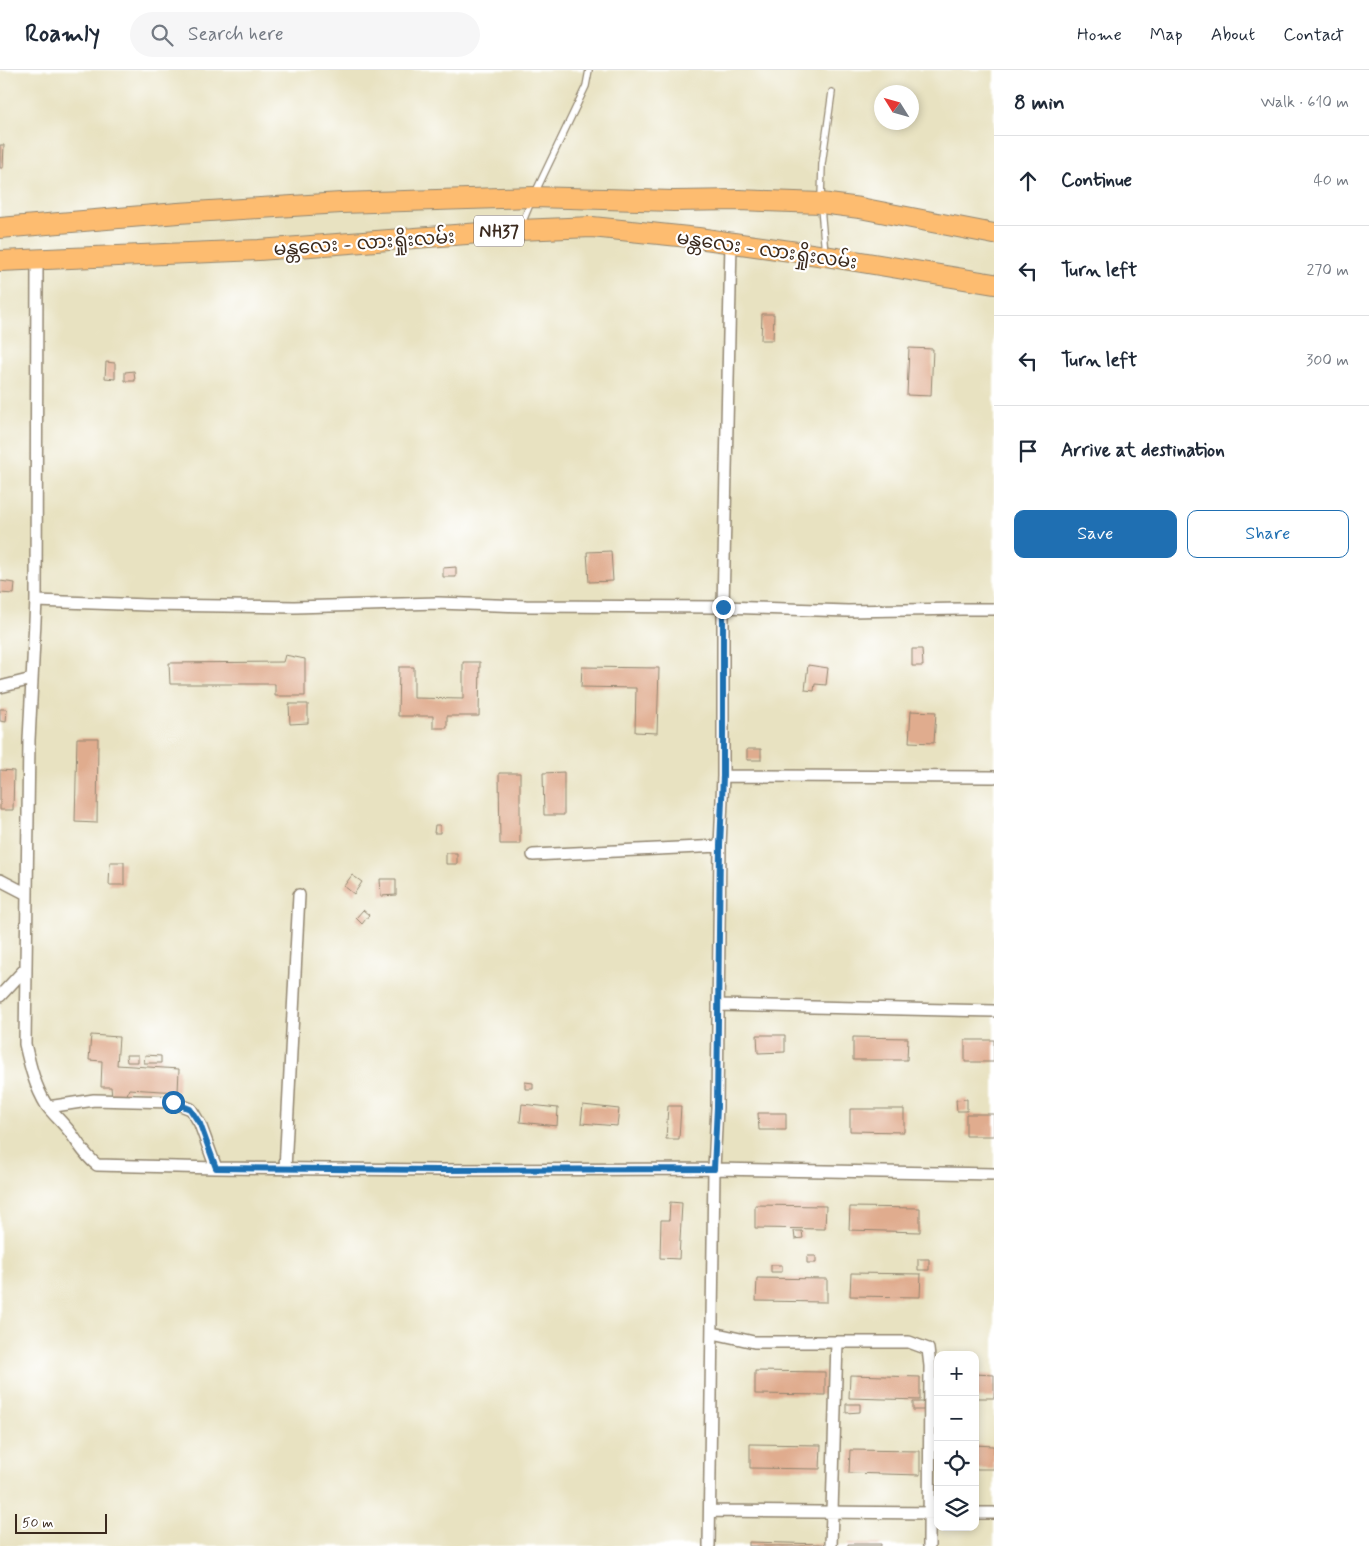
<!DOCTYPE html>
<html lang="en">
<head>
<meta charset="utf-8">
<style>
  body { margin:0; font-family:Mynerve,"Noto Sans Myanmar",sans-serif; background:#f6f6f7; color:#1f2937 }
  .controls { position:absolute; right:15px; bottom:15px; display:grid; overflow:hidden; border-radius:10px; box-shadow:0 2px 8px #0003 }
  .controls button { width:45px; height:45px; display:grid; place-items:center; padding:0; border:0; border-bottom:1px solid #e0e1e3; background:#fff; color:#1f2937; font:25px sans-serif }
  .compass { position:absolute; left:874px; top:15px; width:45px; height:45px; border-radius:50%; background:#fff; box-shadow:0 2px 8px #0003; rotate:307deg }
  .scale { position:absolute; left:15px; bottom:12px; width:92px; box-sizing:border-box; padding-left:5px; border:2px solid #3b2a1e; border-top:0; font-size:14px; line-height:18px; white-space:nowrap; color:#3b2a1e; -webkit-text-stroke:4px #fff; paint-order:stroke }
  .stop { position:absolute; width:15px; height:15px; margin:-11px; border:4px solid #1f6fb2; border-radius:50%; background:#fff }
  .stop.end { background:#1f6fb2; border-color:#fff; box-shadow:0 1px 5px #0008 }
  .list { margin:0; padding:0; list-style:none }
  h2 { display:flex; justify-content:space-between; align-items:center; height:65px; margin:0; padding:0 20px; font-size:21px }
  h2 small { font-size:16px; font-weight:400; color:#747a83 }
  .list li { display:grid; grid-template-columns:32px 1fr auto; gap:15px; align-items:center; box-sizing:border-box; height:90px; padding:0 20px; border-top:1px solid #e0e1e3 }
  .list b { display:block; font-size:19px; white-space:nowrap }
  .list em { font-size:16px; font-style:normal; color:#747a83 }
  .actions { display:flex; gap:10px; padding:15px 20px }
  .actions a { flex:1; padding:11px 0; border:1px solid #1f6fb2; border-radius:10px; text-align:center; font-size:18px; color:#1f6fb2 }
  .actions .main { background:#1f6fb2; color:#fff }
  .icon { flex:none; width:28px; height:28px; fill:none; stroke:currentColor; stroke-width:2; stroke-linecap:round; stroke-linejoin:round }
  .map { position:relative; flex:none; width:994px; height:1476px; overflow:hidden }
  header { display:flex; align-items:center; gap:30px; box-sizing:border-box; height:70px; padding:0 25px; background:#fff; border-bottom:1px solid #e0e1e3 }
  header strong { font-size:24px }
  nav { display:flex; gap:28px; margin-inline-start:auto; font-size:18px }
  .search { width:350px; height:45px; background:#f6f6f7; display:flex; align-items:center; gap:12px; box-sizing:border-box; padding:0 18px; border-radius:28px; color:#747a83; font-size:19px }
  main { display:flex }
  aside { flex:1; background:#fff }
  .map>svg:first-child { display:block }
</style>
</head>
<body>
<header>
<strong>Roamly</strong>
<div class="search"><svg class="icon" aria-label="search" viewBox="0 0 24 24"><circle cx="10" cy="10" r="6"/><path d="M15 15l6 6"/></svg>Search here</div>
<nav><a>Home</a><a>Map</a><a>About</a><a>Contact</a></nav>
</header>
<main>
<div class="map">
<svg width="994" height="1476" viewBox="0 0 994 1476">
  <rect width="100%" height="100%" fill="#fff"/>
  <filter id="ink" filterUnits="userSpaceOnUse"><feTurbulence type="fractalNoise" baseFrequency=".02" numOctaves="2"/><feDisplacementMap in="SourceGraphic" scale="10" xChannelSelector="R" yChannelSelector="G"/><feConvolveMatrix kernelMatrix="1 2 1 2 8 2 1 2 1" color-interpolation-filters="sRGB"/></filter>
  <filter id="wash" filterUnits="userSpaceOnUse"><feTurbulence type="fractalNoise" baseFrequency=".0096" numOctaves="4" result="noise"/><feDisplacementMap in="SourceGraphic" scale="20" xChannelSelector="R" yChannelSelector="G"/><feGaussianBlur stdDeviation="1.12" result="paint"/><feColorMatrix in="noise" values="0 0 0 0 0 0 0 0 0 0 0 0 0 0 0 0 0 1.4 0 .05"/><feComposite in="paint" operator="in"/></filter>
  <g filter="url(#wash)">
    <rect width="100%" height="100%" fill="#e8e2c1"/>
    <g id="blocks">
      <path fill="#e0ac8e" d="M0,75H4L3,98H0Z
        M762,244H774L773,270H761Z
        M909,278L933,279L931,326L907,325Z
        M106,292L115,293V309L105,308Z
        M134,301L135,311H125V302Z
        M611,481L613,511L589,512L587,482Z
        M456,497V507H443V498Z
        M0,511L15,513L14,524L0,523Z
        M912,579H922L923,596H912Z
        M285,585L305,589V626H275V614H170L169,593L283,592Z
        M463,592H480L479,646H447V658H433V646H398L399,597H414V628L463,629Z
        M808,595L828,598L826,615L815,614L814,621L805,620Z
        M582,597L659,598L657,663L635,662L636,618L581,617Z
        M289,634H308V653L290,654Z
        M0,639H7L6,652L0,651Z
        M911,641L936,642L934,673L909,672Z
        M77,668H98L97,753L75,752Z
        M747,679H761V690H747Z
        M0,700L14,701L13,740H0Z
        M564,702V745H544L543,703Z
        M499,703H520V774H500Z
        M435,755H440V763H434Z
        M446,783H457V794H446Z
        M110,792H124V815H109Z
        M352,805L362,812L354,824L344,816Z
        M380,809H396V825L381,826Z
        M363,840L369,845L362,854L356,848Z
        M91,965L119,967L117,995L179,999L178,1022L129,1019L126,1028L112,1027L111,1017H101L102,991L89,990Z
        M757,965H785V982L758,983Z
        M853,967L908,968L907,990H853Z
        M965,970H994V992H965Z
        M126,985H138V992H127Z
        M145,985L161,986V993H144Z
        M525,1012L533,1013V1019H525Z
        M967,1029V1041H957L956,1030Z
        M522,1034L558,1038L557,1056L520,1052Z
        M583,1035L619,1039L617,1056L581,1053Z
        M668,1036H681L679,1069H666Z
        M850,1039H904V1062L850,1061Z
        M758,1043H786V1060H759Z
        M966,1044H994V1066H966Z
        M670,1132L682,1133L679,1189L660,1188L661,1150H669Z
        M755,1135L826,1136L825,1159L755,1158Z
        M850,1137L920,1138V1162L849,1160Z
        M794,1161H802L803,1168L795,1169Z
        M807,1186H816V1193H807Z
        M918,1189H929V1200H918Z
        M771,1195H782V1202H771Z
        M851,1203L921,1204L920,1227L850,1226Z
        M757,1208L827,1209V1232L756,1231Z
        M755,1301L825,1302V1325L755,1324Z
        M975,1304L994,1305V1328H975Z
        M850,1305L920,1307V1330L849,1328Z
        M913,1332H925V1340H913Z
        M846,1334H860V1342L846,1343Z
        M750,1374L821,1375L820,1399L750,1398Z
        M975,1375L994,1376V1399H975Z
        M850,1380L920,1381V1405L849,1403Z
        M749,1472L823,1474V1476H749Z
        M848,1474H881V1476H848Z"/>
    </g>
  </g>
  <g filter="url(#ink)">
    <use href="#blocks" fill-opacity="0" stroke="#928670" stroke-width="1"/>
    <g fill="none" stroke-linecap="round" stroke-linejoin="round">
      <g stroke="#928670" stroke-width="8">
        <path id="lane" d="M535,123L586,16L589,0
          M821,129L822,94L832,22
          M821,138L825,183
          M521,156L531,132"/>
      </g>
      <g stroke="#928670" stroke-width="14">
        <path id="street" d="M37,189L36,531L29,670L25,974C30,996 35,1017 47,1036C54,1045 63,1053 70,1062C79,1074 85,1086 97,1095L216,1098L438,1100L714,1099L994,1104
          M36,531L148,535L294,537L438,533L526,536L723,537L848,541L962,539H994
          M0,617L32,609
          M723,706L994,707
          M533,785L720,776
          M0,810L27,824
          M0,926L26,898
          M718,935L994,941
          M48,1037L94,1030L173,1032L191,1039L200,1054L216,1098
          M285,1099L299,825
          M713,1263L754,1272H909L928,1279L930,1296L929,1476
          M710,1441L938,1443
          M975,1443H994
          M709,1476L714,1099L717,1037L720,776L723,706V537L731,173
          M831,1476L837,1272"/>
      </g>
      <g stroke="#928670" stroke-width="22">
        <path id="highway" d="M0,158L178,143L341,133L533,127L674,131L739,130L821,133L860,138L994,164
          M0,191L259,180L519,160L592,157L698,168L825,186L994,214"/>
      </g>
      <use href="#lane" stroke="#fff" stroke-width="5.5"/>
      <use href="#street" stroke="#fff" stroke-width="11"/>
      <use href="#highway" stroke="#fdbc6f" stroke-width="20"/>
    </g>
  </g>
  <g fill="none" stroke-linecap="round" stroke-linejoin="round" filter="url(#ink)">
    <path stroke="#1f6fb2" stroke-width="6" d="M173,1032L190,1039L200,1054L216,1098L438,1100L714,1099L717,1037L720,776L723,706V537"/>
  </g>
  <g text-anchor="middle" stroke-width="4.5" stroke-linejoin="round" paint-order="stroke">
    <rect fill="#fff" stroke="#766a62" stroke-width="1" x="474" y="145.5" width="50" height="31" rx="4"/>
    <g font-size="18" font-weight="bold" fill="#3b2a1e">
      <text x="499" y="167">NH37</text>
    </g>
    <g font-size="19" fill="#3b2a1e" stroke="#fff">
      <text transform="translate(364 172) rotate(-4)" y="7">မန္တလေး - လားရှိုးလမ်း</text>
      <text transform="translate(767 179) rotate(8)" y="7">မန္တလေး - လားရှိုးလမ်း</text>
    </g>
  </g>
</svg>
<div class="controls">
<button>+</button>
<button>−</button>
<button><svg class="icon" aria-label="locate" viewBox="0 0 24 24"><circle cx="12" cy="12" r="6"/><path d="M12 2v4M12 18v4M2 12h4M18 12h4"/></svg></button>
<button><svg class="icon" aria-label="layers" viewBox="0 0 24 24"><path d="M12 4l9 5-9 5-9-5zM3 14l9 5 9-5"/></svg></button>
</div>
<svg class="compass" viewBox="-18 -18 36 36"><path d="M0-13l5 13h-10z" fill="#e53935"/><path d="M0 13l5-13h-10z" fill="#747a83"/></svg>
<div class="scale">50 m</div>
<div class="stop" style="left:173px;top:1032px"></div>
<div class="stop end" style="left:723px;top:537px"></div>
</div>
<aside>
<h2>8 min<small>Walk · 610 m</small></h2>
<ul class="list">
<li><svg class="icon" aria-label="ahead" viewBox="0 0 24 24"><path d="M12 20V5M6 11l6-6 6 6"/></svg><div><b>Continue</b></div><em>40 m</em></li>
<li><svg class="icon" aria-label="left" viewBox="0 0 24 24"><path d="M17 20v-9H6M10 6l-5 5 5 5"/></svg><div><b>Turn left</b></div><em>270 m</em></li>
<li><svg class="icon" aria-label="left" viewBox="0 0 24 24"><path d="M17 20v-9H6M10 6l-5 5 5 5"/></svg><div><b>Turn left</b></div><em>300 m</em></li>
<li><svg class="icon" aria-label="arrive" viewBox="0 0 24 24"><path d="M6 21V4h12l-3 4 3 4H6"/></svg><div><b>Arrive at destination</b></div></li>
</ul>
<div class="actions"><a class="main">Save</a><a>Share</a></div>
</aside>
</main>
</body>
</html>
